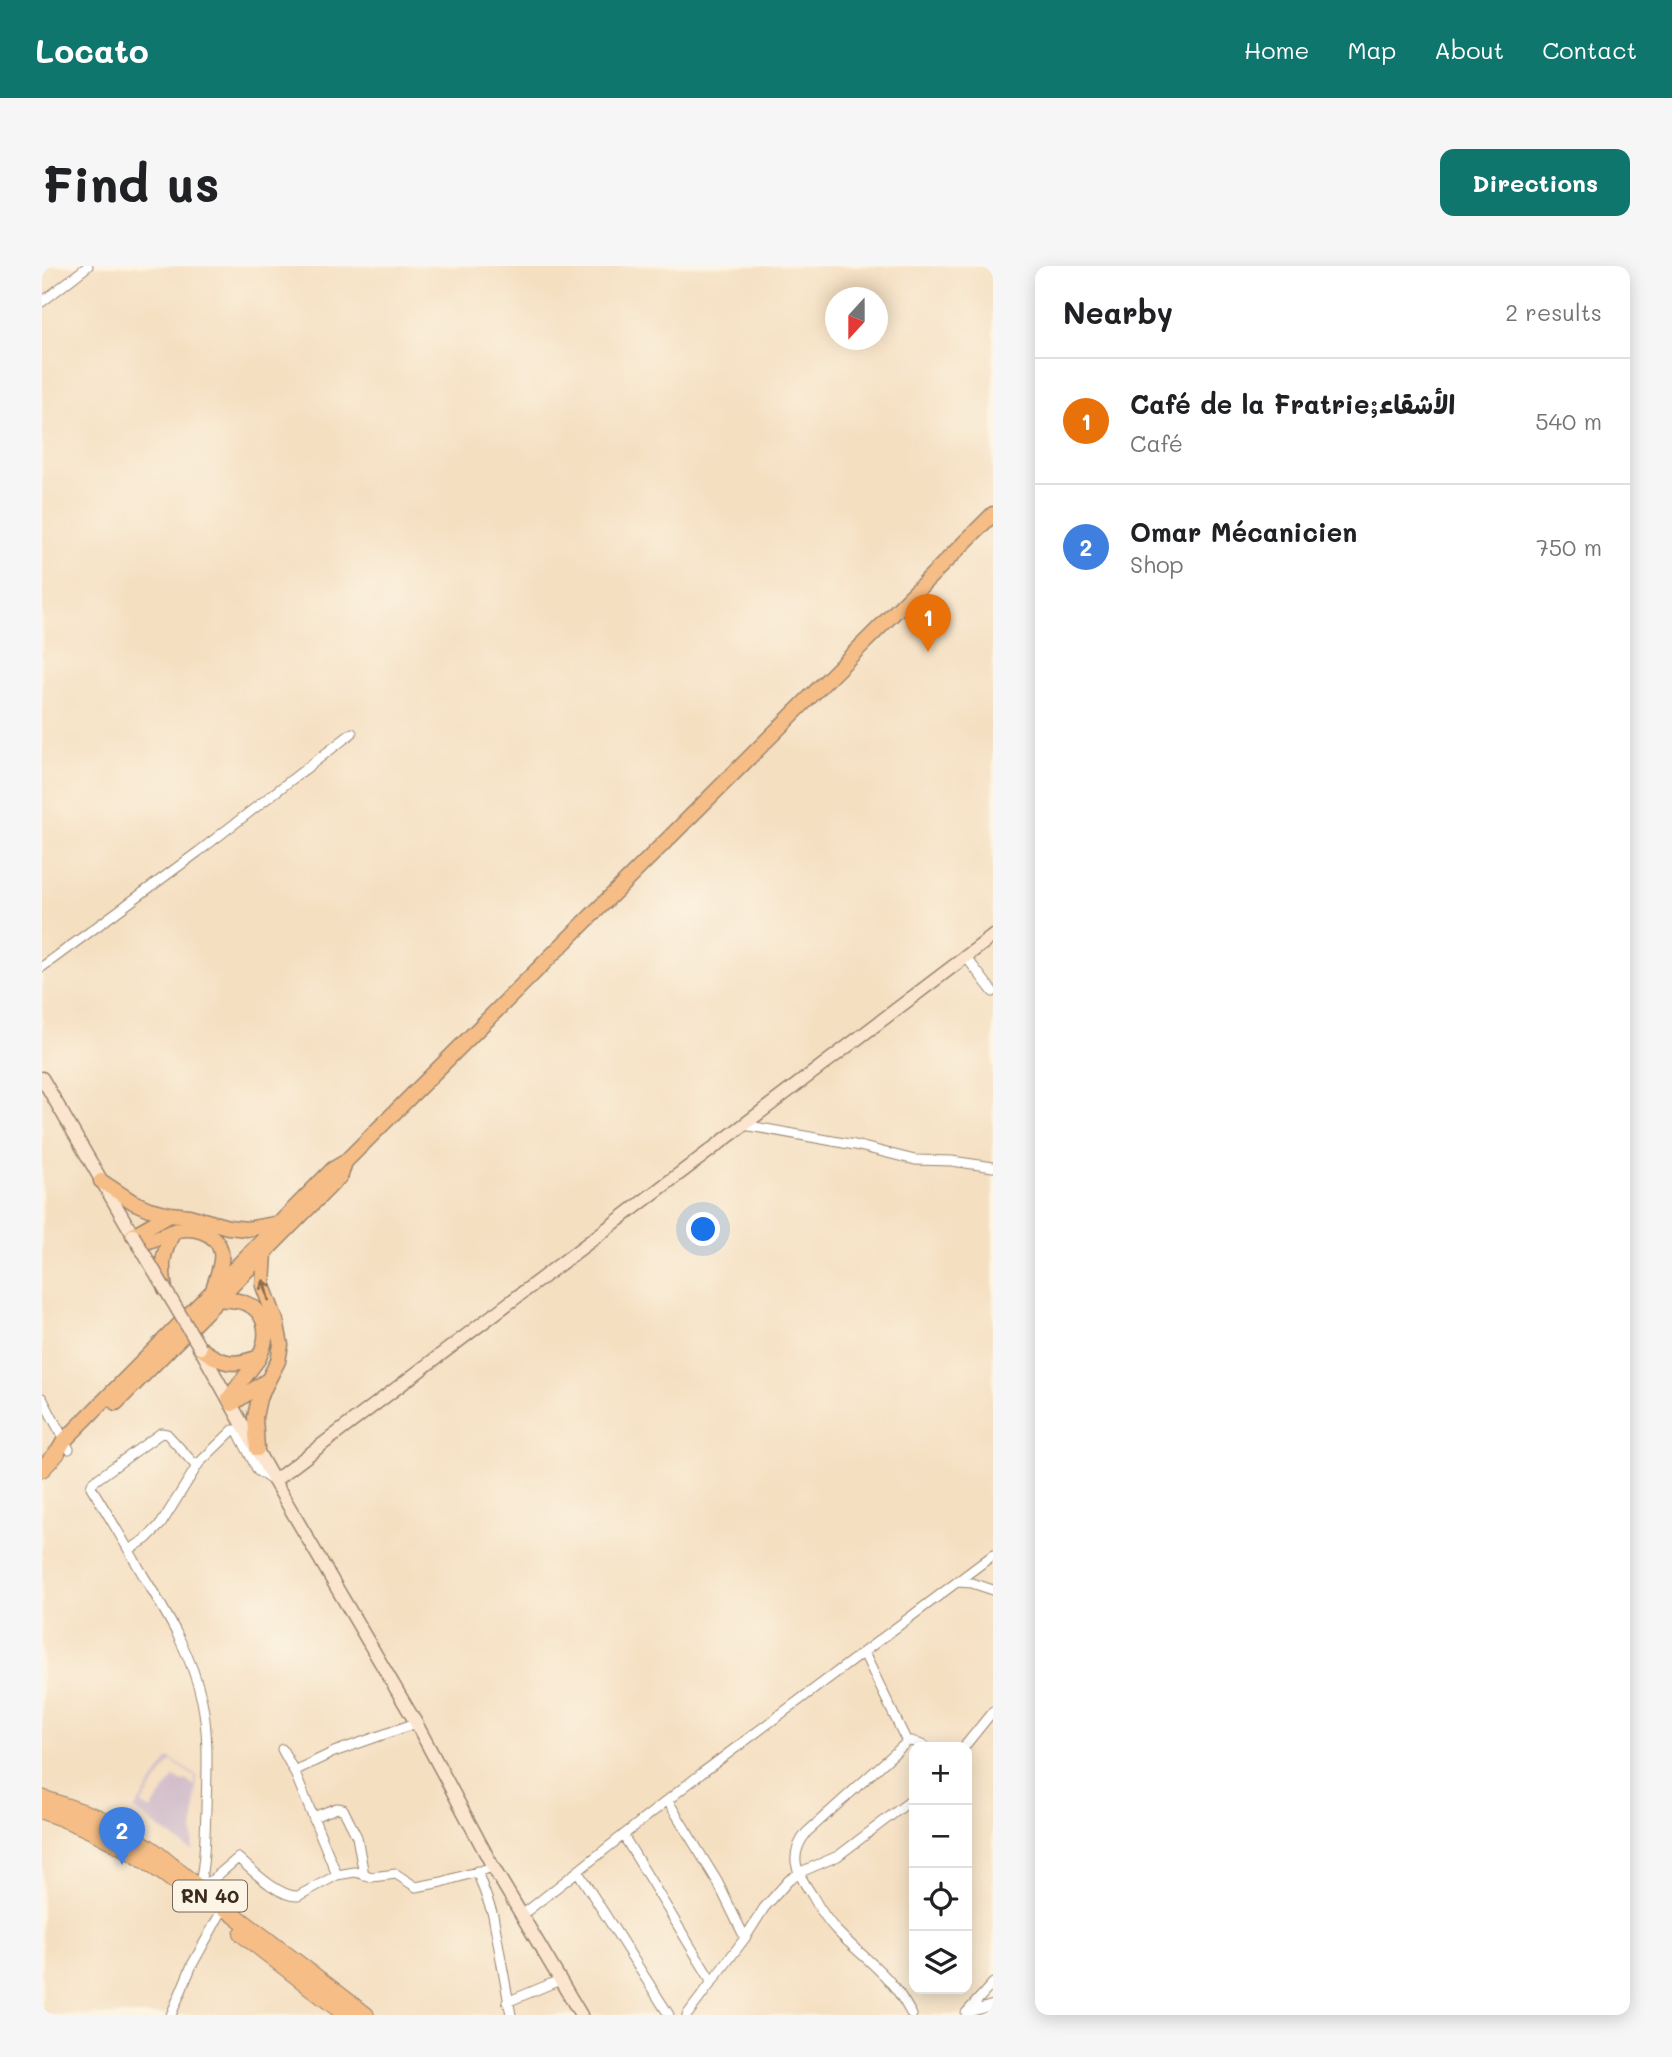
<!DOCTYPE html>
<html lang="en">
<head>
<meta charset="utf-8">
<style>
  body { margin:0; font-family:Mali,"Playpen Sans Arabic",sans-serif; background:#f6f6f6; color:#202124 }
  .controls { position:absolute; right:21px; bottom:21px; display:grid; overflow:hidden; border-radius:14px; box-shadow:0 4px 18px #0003 }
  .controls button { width:63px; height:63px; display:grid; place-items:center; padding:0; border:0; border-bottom:2px solid #e0e0e0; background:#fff; color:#202124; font:35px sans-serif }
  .compass { position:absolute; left:783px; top:21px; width:63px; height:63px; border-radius:50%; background:#fff; box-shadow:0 4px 18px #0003; rotate:201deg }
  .you { position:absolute; left:662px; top:964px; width:24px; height:24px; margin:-18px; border:5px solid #fff; border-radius:50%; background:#1a73e8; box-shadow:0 0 0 10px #1a73e833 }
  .badge { display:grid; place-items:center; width:46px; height:46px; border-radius:50%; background:#0f766e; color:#fff; font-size:23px; font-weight:700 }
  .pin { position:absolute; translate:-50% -58px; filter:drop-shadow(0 2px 4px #0008) }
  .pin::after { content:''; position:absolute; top:37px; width:24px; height:21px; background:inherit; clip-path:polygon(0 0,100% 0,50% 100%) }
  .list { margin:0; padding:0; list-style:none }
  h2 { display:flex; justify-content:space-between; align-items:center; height:91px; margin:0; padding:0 28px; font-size:30px }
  h2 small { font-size:23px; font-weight:400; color:#757577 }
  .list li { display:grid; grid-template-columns:46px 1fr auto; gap:21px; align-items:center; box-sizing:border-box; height:126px; padding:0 28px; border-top:2px solid #e0e0e0 }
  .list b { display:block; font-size:26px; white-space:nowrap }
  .list p { margin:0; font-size:23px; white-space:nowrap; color:#757577 }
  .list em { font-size:23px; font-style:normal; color:#757577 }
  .icon { flex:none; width:38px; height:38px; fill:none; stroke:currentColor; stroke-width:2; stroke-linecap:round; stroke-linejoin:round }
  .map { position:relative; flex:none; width:951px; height:1749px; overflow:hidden; border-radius:14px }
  header { display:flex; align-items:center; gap:42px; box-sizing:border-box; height:98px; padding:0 35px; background:#0f766e; color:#fff }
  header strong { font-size:33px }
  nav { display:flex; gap:38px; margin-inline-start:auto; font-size:24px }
  .intro { display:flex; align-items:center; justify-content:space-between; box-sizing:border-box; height:168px; padding:0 42px }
  h1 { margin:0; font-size:49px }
  .button { padding:18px 32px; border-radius:14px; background:#0f766e; color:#fff; font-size:24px; font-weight:700 }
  main { display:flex; gap:42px; padding:0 42px }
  aside { flex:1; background:#fff; border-radius:14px; box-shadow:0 4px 18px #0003 }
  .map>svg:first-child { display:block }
</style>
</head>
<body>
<header>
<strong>Locato</strong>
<nav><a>Home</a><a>Map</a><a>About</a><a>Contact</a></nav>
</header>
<div class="intro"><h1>Find us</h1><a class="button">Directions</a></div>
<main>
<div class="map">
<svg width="951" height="1749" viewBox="0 0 951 1749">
  <rect width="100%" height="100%" fill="#fcf5e5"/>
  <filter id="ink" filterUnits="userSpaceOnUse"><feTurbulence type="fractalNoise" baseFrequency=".0143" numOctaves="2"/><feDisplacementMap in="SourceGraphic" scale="14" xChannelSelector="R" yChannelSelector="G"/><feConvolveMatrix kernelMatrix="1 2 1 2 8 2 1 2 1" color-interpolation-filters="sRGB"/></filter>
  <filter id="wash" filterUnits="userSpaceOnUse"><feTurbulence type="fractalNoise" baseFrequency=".00686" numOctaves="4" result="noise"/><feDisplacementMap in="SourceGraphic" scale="28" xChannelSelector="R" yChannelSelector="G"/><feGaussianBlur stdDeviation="1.57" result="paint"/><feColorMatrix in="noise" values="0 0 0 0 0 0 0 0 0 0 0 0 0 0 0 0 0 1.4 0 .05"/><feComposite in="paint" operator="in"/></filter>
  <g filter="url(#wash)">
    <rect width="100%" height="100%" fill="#f5dfc1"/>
    <path fill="#d1bdcb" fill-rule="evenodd" d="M127,1492L155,1510L150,1585L92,1544ZM129,1495L153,1511V1520L144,1514L141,1516L132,1511L109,1544L99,1538Z"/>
  </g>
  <g filter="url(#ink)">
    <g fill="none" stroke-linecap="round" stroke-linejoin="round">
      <g stroke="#988470" stroke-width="11">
        <path id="street" d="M0,36L46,0
          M924,691L951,726
          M0,701L156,586L310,467
          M702,859L813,879L873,894L910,895L951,901
          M0,1132L27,1183
          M87,1284L104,1273L119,1258L157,1197L191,1164H195L216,1205L231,1215
          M916,1316L930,1317L951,1324
          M822,1387L865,1476
          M922,1481L951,1445
          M240,1483L252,1505L295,1609
          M252,1505L292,1486L374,1457
          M626,1535L675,1615L703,1672
          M271,1551L295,1542L301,1543L315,1571L322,1609
          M581,1569L670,1716
          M435,1605L451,1649L469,1749
          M536,1606L627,1749
          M158,1619L170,1614L196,1592C210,1604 237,1631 256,1630L295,1609L313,1606L330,1611L354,1608L374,1621L400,1616L451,1601
          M154,1632C163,1608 163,1568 164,1542C165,1507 167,1469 160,1435C150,1389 125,1348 101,1309C84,1279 67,1250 49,1221L51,1216L119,1167L125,1168L155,1201
          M480,1649L660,1507L951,1289
          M465,1736L518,1714
          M924,1747L951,1717
          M924,1747L951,1739
          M129,1749L150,1699L177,1650
          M645,1749L703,1672L722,1642L747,1614L761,1605L796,1590L872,1532
          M870,1749C864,1738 858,1727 849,1717C833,1698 812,1683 795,1665C785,1654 777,1642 770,1629C755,1607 745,1590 765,1566L865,1476L870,1475L884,1481"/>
      </g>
      <g stroke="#988470" stroke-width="15">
        <path id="secondary" d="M0,812L91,969
          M159,1084L232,1215L374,1457L451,1601L539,1749
          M232,1215L951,670"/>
      </g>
      <g stroke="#988470" stroke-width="17">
        <path id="primary" d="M59,915L91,936L107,943L128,948L147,950L186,961L205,963L238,957
          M91,969L128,948
          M97,979L132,965
          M123,1023C119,998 120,988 132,965C149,960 175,965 179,986C181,997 175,1010 172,1020
          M158,1082C179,1098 192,1101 217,1091C228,1070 226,1044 200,1036C193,1034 184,1034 177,1033
          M187,1132L217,1092
          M74,1137L299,909L303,896
          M190,1138L224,1115
          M215,1183L213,1151L217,1132L236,1095L239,1079L234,1054L221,1020L223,986
          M15,1187L22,1175L291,903L303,896L951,248"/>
      </g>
      <g stroke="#988470" stroke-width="18">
        <path id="highway" d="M0,1203L15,1187
          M0,1532L55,1551L78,1562L112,1585L158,1623L324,1749
          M0,1545C53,1563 94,1586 139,1620
          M200,1668L304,1749"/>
      </g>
      <use href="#street" stroke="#fff" stroke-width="9"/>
      <use href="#secondary" stroke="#fbe5cf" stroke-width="12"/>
      <use href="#primary" stroke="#f6be86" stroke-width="14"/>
      <use href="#highway" stroke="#f6be86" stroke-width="16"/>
      <g stroke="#988470" stroke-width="15" stroke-linecap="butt">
        <path id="secondary-bridge" d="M91,969L158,1082"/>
      </g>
      <use href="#secondary-bridge" stroke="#fbe5cf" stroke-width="12"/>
    </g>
    <defs><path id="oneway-shaft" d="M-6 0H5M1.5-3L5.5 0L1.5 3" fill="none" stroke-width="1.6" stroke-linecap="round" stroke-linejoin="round" transform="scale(1.75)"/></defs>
    <use stroke="#8f6d4d" href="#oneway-shaft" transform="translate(224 1024) rotate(-105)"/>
  </g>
  <g text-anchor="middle" stroke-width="5" stroke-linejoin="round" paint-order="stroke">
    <rect fill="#fcf5e5" stroke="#75675a" stroke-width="2" x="131" y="1614.5" width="74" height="31" rx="5"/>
    <g font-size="19" font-weight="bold" fill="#3b2a1e">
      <text x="168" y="1637">RN 40</text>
    </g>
  </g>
</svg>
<div class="controls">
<button>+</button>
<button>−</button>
<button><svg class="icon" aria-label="locate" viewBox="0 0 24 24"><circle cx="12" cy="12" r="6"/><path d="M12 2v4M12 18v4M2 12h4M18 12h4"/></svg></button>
<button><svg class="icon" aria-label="layers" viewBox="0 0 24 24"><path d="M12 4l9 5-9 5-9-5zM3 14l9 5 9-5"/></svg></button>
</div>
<svg class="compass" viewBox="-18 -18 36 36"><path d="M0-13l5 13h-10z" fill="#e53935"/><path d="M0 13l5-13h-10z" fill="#757577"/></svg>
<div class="you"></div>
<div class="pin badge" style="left:886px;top:386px;background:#e8710a">1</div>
<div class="pin badge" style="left:80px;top:1599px;background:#3f7fe0">2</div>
</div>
<aside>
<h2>Nearby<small>2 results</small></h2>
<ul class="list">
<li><span class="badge" style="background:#e8710a">1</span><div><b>Café de la Fratrie;الأشقاء</b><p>Café</p></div><em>540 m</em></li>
<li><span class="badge" style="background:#3f7fe0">2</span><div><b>Omar Mécanicien</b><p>Shop</p></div><em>750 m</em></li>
</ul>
</aside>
</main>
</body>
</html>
